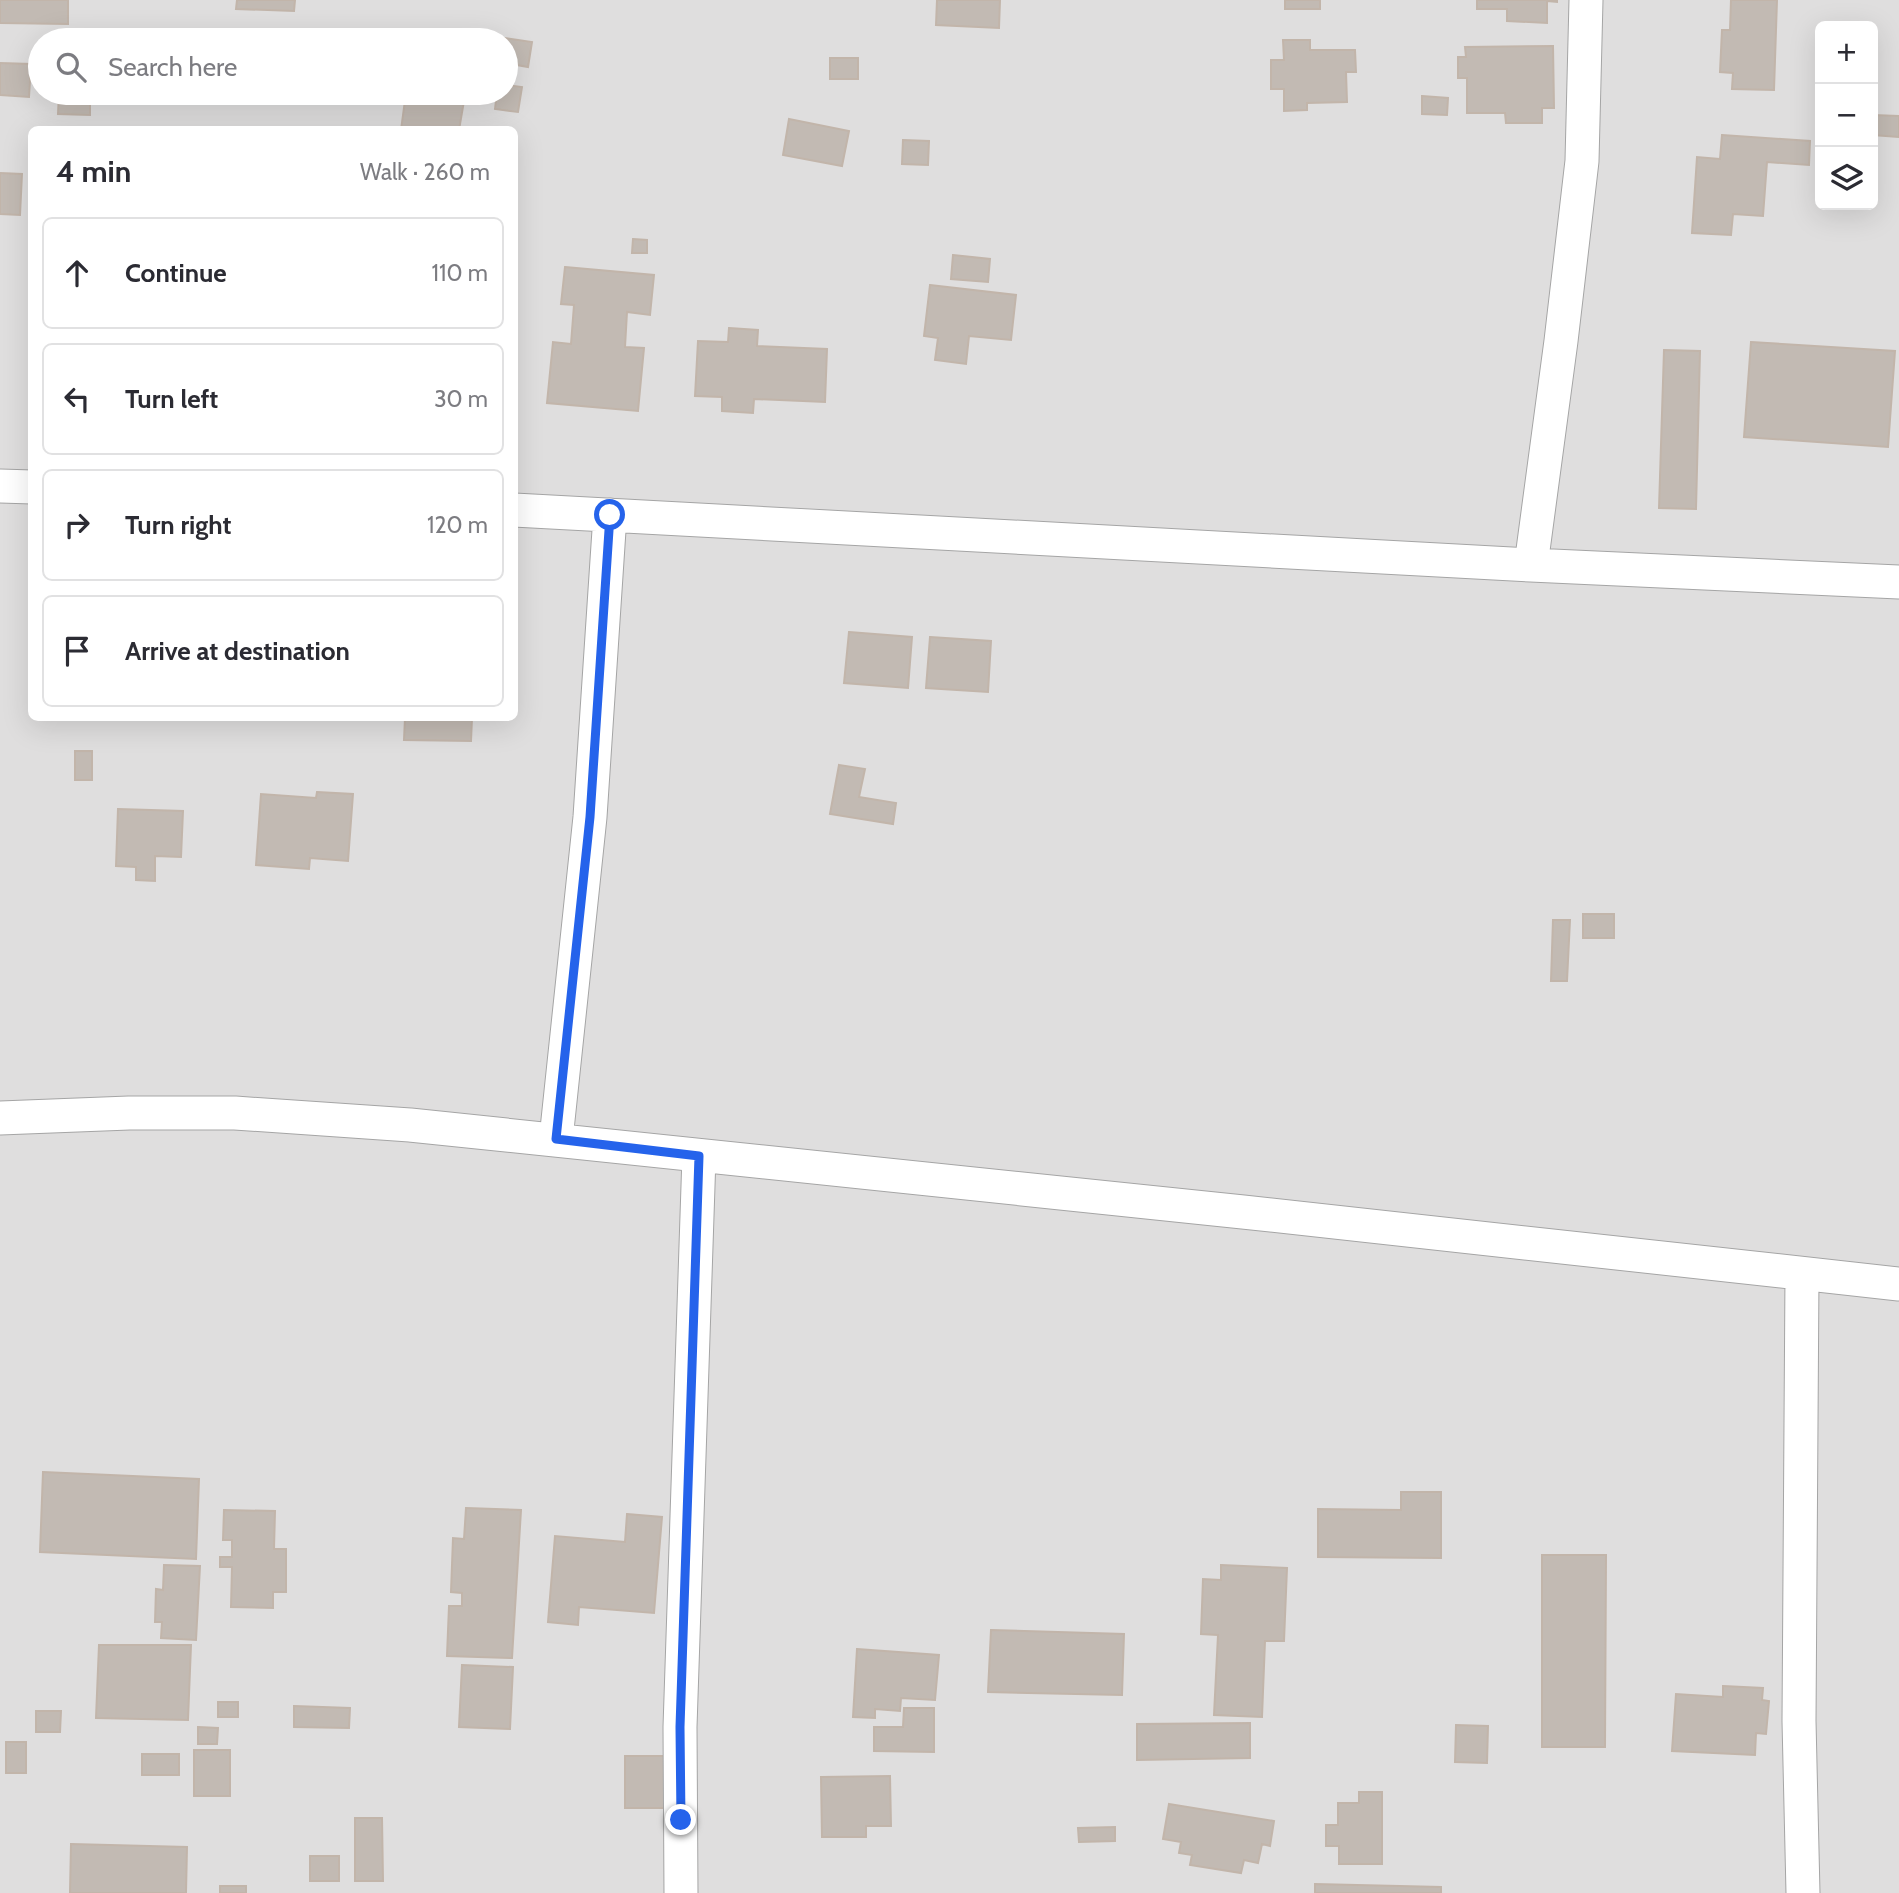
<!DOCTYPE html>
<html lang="en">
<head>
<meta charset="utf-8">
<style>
  body { margin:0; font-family:Cabin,sans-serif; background:#f2f2f3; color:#2b2b33 }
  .controls { position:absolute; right:21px; top:21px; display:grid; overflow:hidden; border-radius:10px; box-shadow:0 7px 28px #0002 }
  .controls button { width:63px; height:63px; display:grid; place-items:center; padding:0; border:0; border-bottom:2px solid #e1e1e2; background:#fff; color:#2b2b33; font:35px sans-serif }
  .stop { position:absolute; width:21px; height:21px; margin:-16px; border:5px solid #2563eb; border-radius:50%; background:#fff }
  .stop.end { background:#2563eb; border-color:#fff; box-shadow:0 2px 7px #0008 }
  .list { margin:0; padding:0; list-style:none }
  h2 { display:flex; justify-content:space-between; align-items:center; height:91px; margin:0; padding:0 28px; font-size:30px }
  h2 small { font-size:23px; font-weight:400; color:#7c7c81 }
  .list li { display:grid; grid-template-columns:46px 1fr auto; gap:21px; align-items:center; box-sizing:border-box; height:112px; margin:0 14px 14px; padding:0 14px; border:2px solid #e1e1e2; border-radius:10px }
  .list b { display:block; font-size:26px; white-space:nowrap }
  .list em { font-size:23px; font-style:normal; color:#7c7c81 }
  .icon { flex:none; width:38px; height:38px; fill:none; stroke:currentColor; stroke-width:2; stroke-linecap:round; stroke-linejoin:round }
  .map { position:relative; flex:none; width:1899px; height:1893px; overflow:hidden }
  .search { position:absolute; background:#fff; box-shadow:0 7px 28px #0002; left:28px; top:28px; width:490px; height:77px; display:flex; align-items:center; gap:18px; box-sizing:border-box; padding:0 24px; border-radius:38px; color:#7c7c81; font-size:26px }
  .panel { position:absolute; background:#fff; box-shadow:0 7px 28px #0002; left:28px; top:126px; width:490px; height:595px; border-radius:10px }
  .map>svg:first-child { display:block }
</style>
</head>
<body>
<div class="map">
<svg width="1899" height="1893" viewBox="0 0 1899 1893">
  <rect width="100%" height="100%" fill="#f1eee7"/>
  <path fill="#dfdede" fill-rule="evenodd" d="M0,0H1899V1893H0ZM1820,26H1873V205H1820ZM40,40H506V93H40ZM32,130H514V718H32Z"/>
  <path fill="#c2bab3" stroke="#c2b5aa" stroke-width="2" d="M0,0H68V24L0,23Z
    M237,0H295L294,11L236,9Z
    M937,0H1000L999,28L936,25Z
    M1285,0H1320V9H1285Z
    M1477,0H1557V2L1547,1V23L1507,21V9H1477Z
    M1731,0H1777L1774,90L1732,89L1733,73L1720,72L1722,30H1730Z
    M504,38L532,42L528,67L506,63Z
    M1283,40H1310V50H1355L1356,72H1346L1347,102L1307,103V110L1284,111V89H1271V60H1284Z
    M1553,46L1554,108H1542V123H1506L1505,113H1467V78H1458V57H1466L1465,47Z
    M830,58H858V79H830Z
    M0,63L31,64L29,97L0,95Z
    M506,85L522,87L518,112L495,109L497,93H506Z
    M59,93H90V115L58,114Z
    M406,93H453L465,95L459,130H401Z
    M1422,96L1448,98L1447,115L1422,114Z
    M1873,115L1899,116V137L1873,135Z
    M789,119L849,131L842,166L783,155Z
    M1722,135L1810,141L1809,165L1767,162L1763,216L1733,214L1731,235L1692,233L1697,157L1720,159Z
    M903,140L929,141L928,165L902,164Z
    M0,173L22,174L20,215L0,214Z
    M633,239L647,240V253H632Z
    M953,255L990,259L988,282L951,279Z
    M565,267L654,275L650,315L627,312L625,347L644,348L638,411L547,403L553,342L571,344L574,305L561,304Z
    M930,285L1016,295L1011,340L969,336L966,364L935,360L938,338L924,336Z
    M729,328L758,330L757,346L827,349L825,402L754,399L753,413L722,411V397L695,396L698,341L728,342Z
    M1751,342L1895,351L1888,447L1744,437Z
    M1664,350L1700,351L1696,509L1659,508Z
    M849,632L912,637L908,688L844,683Z
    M930,637L991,641L988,692L926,688Z
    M405,718H472L471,741L404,740Z
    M75,751H92V780H75Z
    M839,765L865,769L859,797L896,803L893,824L830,814Z
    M317,792L353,794L348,861L310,858L309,869L256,865L261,794L316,798Z
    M118,809L183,811L181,857L155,856V881L136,880V867L116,866Z
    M1583,914H1614V938H1583Z
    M1553,920H1570L1567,981H1551Z
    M43,1472L199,1479L196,1559L40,1552Z
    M1401,1492H1441V1558L1318,1557V1509L1401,1510Z
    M466,1508L521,1510L512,1658L447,1656L449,1606H462V1593L451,1592L453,1538L464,1539Z
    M224,1510L275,1511L274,1549H286V1592H273V1608L231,1607L232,1567H220V1557H232V1540H223Z
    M627,1514L662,1517L654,1613L579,1607L578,1625L548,1622L555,1536L625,1542Z
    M1542,1555H1606L1605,1747H1542Z
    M164,1565L200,1566L196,1640L161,1638L162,1622H155L156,1589L163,1590Z
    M1221,1565L1287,1568L1284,1641H1265L1262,1717L1214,1715L1218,1635L1201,1634L1203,1579L1221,1580Z
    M991,1630L1124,1634L1122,1695L988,1692Z
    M99,1645H191L188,1720L96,1718Z
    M857,1649L939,1655L935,1700L901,1698L900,1711L875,1709V1718L853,1717Z
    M462,1665L513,1667L510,1729L459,1727Z
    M1723,1686L1763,1688L1762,1700L1769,1701L1766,1734L1756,1733L1755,1755L1672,1751L1676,1694L1723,1697Z
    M218,1702H238V1717H218Z
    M294,1706L350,1708L349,1728L294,1727Z
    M904,1708H934V1752L874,1751V1727H903Z
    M36,1711H61L60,1732H36Z
    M1250,1723V1758L1137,1760V1724Z
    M1456,1725L1488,1726L1487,1763L1455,1762Z
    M198,1727L218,1728L217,1744H198Z
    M6,1742H26V1773H6Z
    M194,1750H230V1796H194Z
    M142,1754H179V1775H142Z
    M625,1756H665V1808H625Z
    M890,1776L891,1826H866V1837H822L821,1777Z
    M1359,1792H1382V1864H1339V1846H1326V1825H1338V1803H1359Z
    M1169,1804L1274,1821L1270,1846L1262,1844L1258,1863L1244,1860L1241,1873L1190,1865L1192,1855L1179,1853L1181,1842L1163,1839Z
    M355,1818H382L383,1881H355Z
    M1115,1827V1841L1079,1842L1078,1828Z
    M71,1844L187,1847L186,1893H70Z
    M310,1856H339V1881H310Z
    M1315,1884L1441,1887V1893H1315Z
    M220,1886H246V1893H220Z"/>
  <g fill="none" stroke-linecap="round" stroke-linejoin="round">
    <g stroke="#a5a5a5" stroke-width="35">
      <path id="street" d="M0,486L32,487
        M514,510L1531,565L1899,582
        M1531,565L1561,341L1582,161L1586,0
        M0,1118L129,1113H235L410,1125L1243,1212L1899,1284
        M556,1139L590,817L610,515
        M1802,1274L1799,1721L1803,1893
        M681,1893L680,1727L699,1156"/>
    </g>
    <use href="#street" stroke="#fff" stroke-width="33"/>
  </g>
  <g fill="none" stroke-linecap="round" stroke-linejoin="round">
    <path stroke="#2563eb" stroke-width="9" d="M610,515L590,817L556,1139L699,1156L680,1727L681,1820"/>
  </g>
</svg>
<div class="controls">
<button>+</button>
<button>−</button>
<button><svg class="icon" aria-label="layers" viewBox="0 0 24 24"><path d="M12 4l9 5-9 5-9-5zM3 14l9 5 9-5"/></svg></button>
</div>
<div class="stop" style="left:610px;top:515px"></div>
<div class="stop end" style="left:681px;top:1820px"></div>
<div class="search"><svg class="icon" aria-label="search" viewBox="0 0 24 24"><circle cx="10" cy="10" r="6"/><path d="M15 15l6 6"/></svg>Search here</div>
<section class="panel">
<h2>4 min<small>Walk · 260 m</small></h2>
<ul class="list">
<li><svg class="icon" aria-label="ahead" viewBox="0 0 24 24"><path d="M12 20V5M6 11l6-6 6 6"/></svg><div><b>Continue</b></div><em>110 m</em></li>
<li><svg class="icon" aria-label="left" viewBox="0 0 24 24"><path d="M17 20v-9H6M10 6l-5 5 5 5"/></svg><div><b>Turn left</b></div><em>30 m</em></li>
<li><svg class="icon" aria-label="right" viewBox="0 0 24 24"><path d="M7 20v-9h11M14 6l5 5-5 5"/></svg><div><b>Turn right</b></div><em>120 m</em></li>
<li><svg class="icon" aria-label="arrive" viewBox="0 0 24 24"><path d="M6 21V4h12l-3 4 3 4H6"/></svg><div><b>Arrive at destination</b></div></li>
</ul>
</section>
</div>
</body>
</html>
